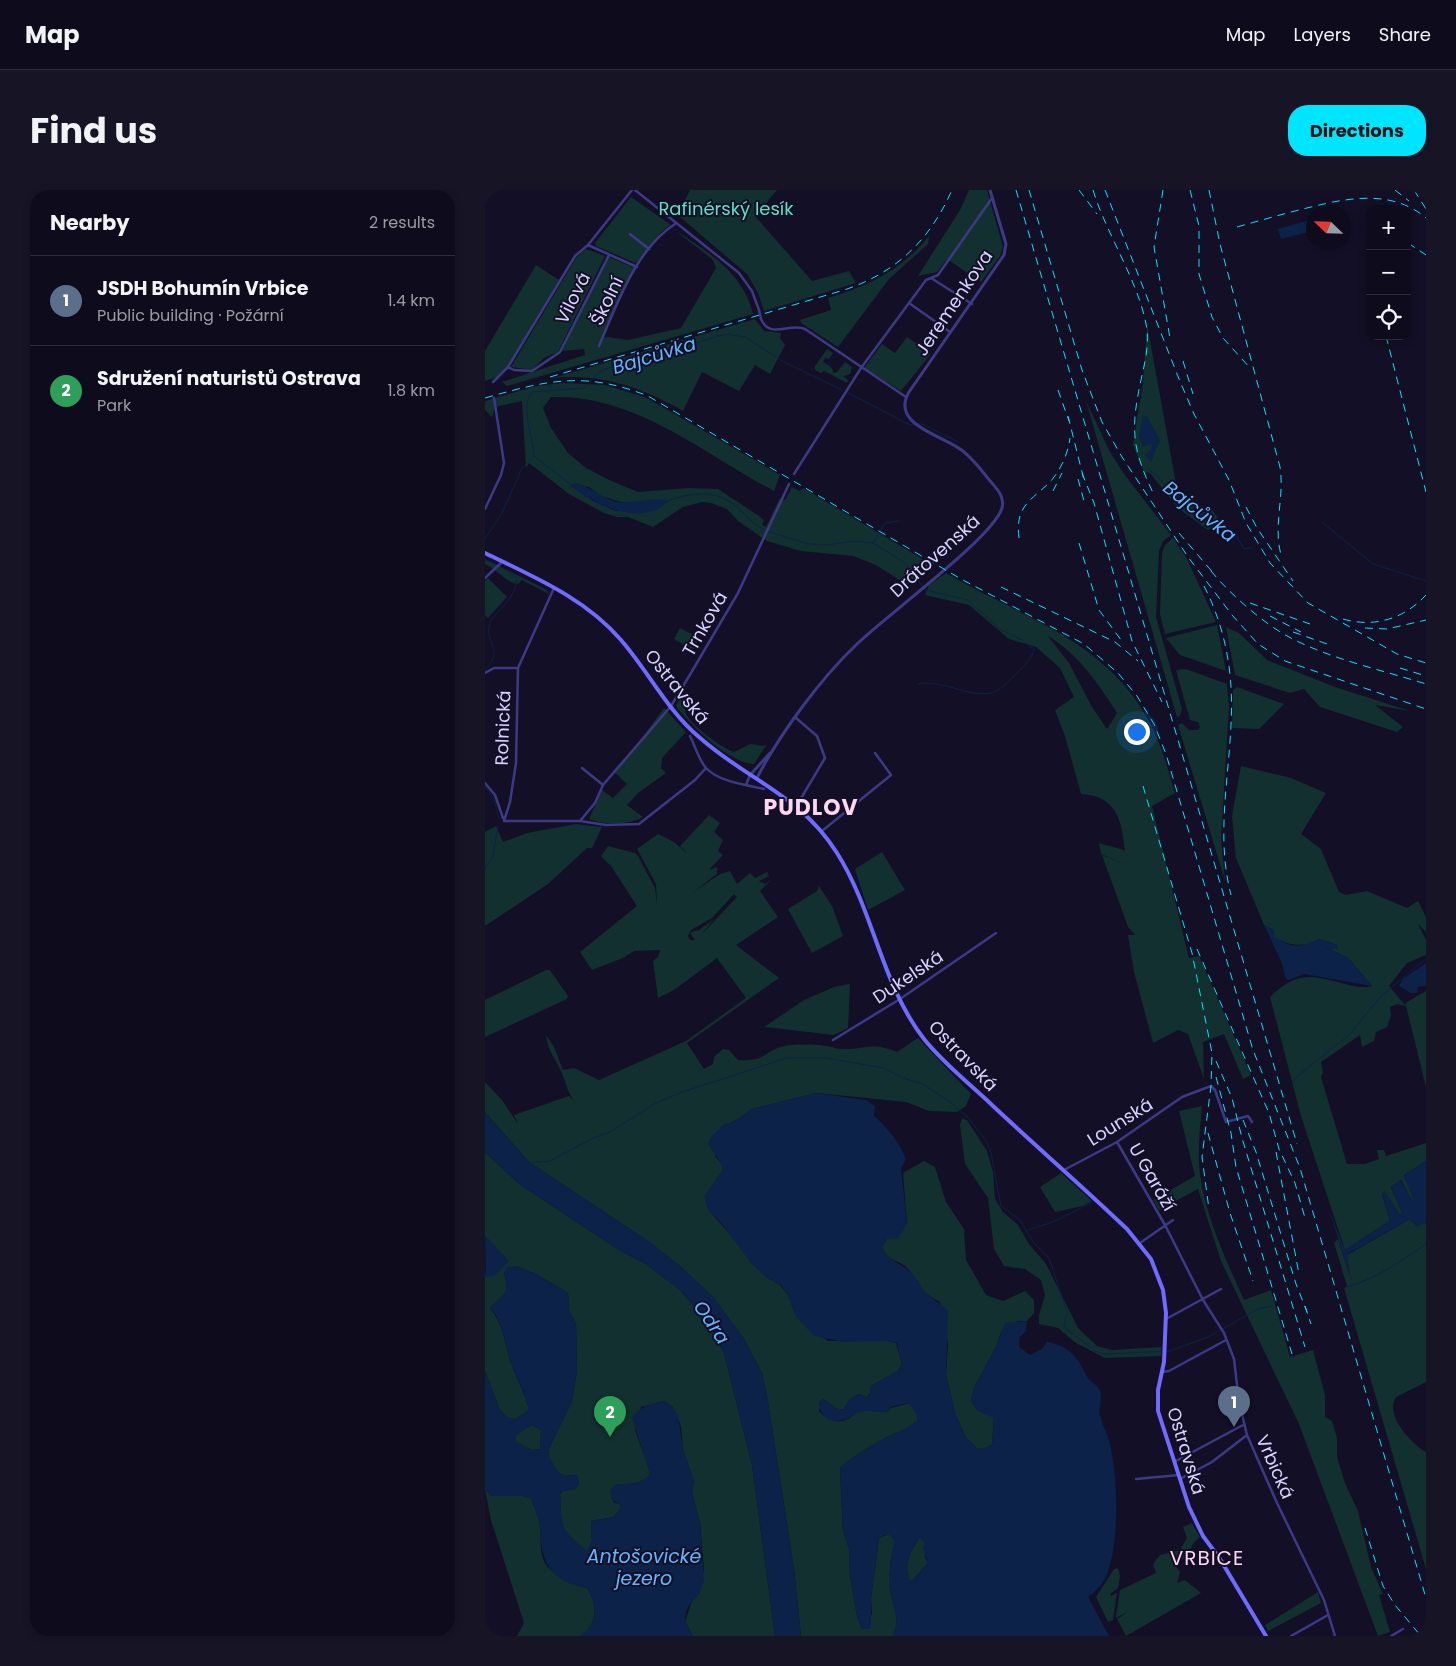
<!DOCTYPE html>
<html lang="en">
<head>
<meta charset="utf-8">
<style>
  body { margin:0; font-family:Poppins,sans-serif; background:#171425; color:#f1f3f6 }
  .controls { position:absolute; right:15px; top:15px; display:grid; overflow:hidden; border-radius:10px; box-shadow:0 2px 8px #0003 }
  .controls button { width:45px; height:45px; display:grid; place-items:center; padding:0; border:0; border-bottom:1px solid #2e2b3b; background:#0e0b1c; color:#f1f3f6; font:25px sans-serif }
  .compass { position:absolute; left:821px; top:15px; width:45px; height:45px; border-radius:50%; background:#0e0b1c; box-shadow:0 2px 8px #0003; rotate:293deg }
  .you { position:absolute; left:651px; top:541px; width:18px; height:18px; margin:-12px; border:4px solid #fff; border-radius:50%; background:#1a73e8; box-shadow:0 0 0 8px #1a73e833 }
  .badge { display:grid; place-items:center; width:32px; height:32px; border-radius:50%; background:#00e5ff; color:#fff; font-size:16px; font-weight:700 }
  .pin { position:absolute; translate:-50% -41px; filter:drop-shadow(0 1px 2px #0008) }
  .pin::after { content:''; position:absolute; top:26px; width:18px; height:15px; background:inherit; clip-path:polygon(0 0,100% 0,50% 100%) }
  .list { margin:0; padding:0; list-style:none }
  h2 { display:flex; justify-content:space-between; align-items:center; height:65px; margin:0; padding:0 20px; font-size:21px }
  h2 small { font-size:16px; font-weight:400; color:#9b9ba3 }
  .list li { display:grid; grid-template-columns:32px 1fr auto; gap:15px; align-items:center; box-sizing:border-box; height:90px; padding:0 20px; border-top:1px solid #2e2b3b }
  .list b { display:block; font-size:19px; white-space:nowrap }
  .list p { margin:0; font-size:16px; white-space:nowrap; color:#9b9ba3 }
  .list em { font-size:16px; font-style:normal; color:#9b9ba3 }
  .icon { flex:none; width:28px; height:28px; fill:none; stroke:currentColor; stroke-width:2; stroke-linecap:round; stroke-linejoin:round }
  .map { position:relative; flex:none; width:941px; height:1446px; overflow:hidden; border-radius:20px }
  header { display:flex; align-items:center; gap:30px; box-sizing:border-box; height:70px; padding:0 25px; background:#0e0b1c; border-bottom:1px solid #2e2b3b }
  header strong { font-size:24px }
  nav { display:flex; gap:28px; margin-inline-start:auto; font-size:18px }
  .intro { display:flex; align-items:center; justify-content:space-between; box-sizing:border-box; height:120px; padding:0 30px }
  h1 { margin:0; font-size:35px }
  .button { padding:12px 22px; border-radius:20px; background:#00e5ff; color:#111; font-size:18px; font-weight:700 }
  main { display:flex; gap:30px; padding:0 30px }
  aside { flex:1; background:#0e0b1c; border-radius:20px; box-shadow:0 2px 8px #0003 }
  .map>svg:first-child { display:block }
</style>
</head>
<body>
<header>
<strong>Map</strong>
<nav><a>Map</a><a>Layers</a><a>Share</a></nav>
</header>
<div class="intro"><h1>Find us</h1><a class="button">Directions</a></div>
<main>
<aside>
<h2>Nearby<small>2 results</small></h2>
<ul class="list">
<li><span class="badge" style="background:#5c6f8a">1</span><div><b>JSDH Bohumín Vrbice</b><p>Public building · Požární</p></div><em>1.4 km</em></li>
<li><span class="badge" style="background:#2e9e5b">2</span><div><b>Sdružení naturistů Ostrava</b><p>Park</p></div><em>1.8 km</em></li>
</ul>
</aside>
<div class="map">
<svg width="941" height="1446" viewBox="0 0 941 1446">
  <rect width="100%" height="100%" fill="#130f26"/>
  <path fill="#12302f" fill-rule="evenodd" d="M205,0H292L270,26L327,91L364,81L371,93L279,121L273,103L262,84L195,27L196,18Z
    M484,0H502L518,57L515,66L496,92L462,69L452,82L433,86L475,20Z
    M146,7L186,35C169,44 161,68 150,73L111,56L110,53Z
    M191,41C225,63 258,83 268,124L22,196L17,192L100,165L99,159L77,161L124,67L150,78L116,149L122,147L143,150L196,138L231,78L228,70Z
    M444,46L443,54L404,89L353,157L316,133L315,130L346,120L343,108C383,96 417,80 444,46Z
    M101,59L120,66L73,162L59,168L47,180L26,177L91,68Z
    M51,75L74,90L23,175L12,187L0,191V161Z
    M270,129L279,141L296,143L295,148L300,155L285,184L270,175L254,201L217,182L198,221C158,198 116,183 68,188Z
    M662,134L694,310L727,319L736,333L723,340L693,318L665,283L659,282L648,255L658,192Z
    M422,147L446,164L416,201L379,178L397,154L410,163Z
    M342,159L348,163L344,169L340,168L338,172L346,177L349,183L353,181L360,172L367,177L365,184L358,186L363,190L362,193L339,181L336,183L330,180V176Z
    M78,193L120,195L162,208L295,285L289,301C219,264 150,204 66,207L58,218L66,238L83,263L101,278L124,290L153,302L203,298L233,299L274,326L279,330L277,335L281,337L295,308L300,310L307,297L315,301L318,298L446,374L443,381L428,395L419,393L391,375L368,366L316,361L282,351L253,331L242,319L226,313L217,312L198,317L168,337L143,327H132L119,323L84,304L44,273L41,278L37,211L10,217L7,227L0,220V211L51,196ZM85,295L104,297L116,306L136,312H159L172,310L131,321L106,310Z
    M601,211L625,262L639,284L686,345L678,351L674,361L671,427L697,519L695,526L692,527Z
    M688,348L702,369L731,432L680,444L675,424L677,363L680,355Z
    M0,369L62,400L64,404L37,390L33,394C21,393 12,379 0,374Z
    M461,383C536,427 624,451 666,535C677,556 683,580 690,603L667,616L704,768L714,766L766,885L758,889L739,844L718,852L719,889L703,844L693,840L668,853L649,782L643,745H650L643,737L617,665L642,675L616,664L614,653L639,660L640,663C637,632 633,606 596,604L580,546L570,520L589,507L575,478L551,457L524,449L484,415L440,405L444,395ZM563,446C594,465 613,493 632,523L622,539L607,517L584,473Z
    M3,388L22,407L3,428L0,425V391Z
    M732,435L741,481L695,465L681,448Z
    M741,437L754,443L782,470L850,497L925,521L890,515L918,537L912,542L835,517L819,499L805,503L750,485Z
    M195,438L214,448L208,460L189,449Z
    M701,479L742,494L744,517L736,648L740,691L693,535L697,533L704,540H713L715,537L713,532L705,530L691,480Z
    M752,497L799,514L774,539L747,538L748,500Z
    M198,503C199,509 199,519 201,524C206,535 237,558 249,562L265,554L279,556L282,554L269,574C245,574 205,535 191,516Z
    M179,518L201,542L177,568L176,578L181,583L153,603L142,615L158,627C145,635 118,635 104,629L117,600L128,608L142,594L128,581L149,559Z
    M756,576L806,588L841,603L816,644L836,659L854,702L861,705L882,701L922,718L933,711L941,727V742L933,734L941,750V765L922,773L904,796L920,815L922,812L941,801V897L921,816L912,814L905,817L906,826L902,837L891,842L889,851L877,857L875,845L836,872L838,882L836,887L862,974H880L894,969L892,960H899L901,966L941,953V971L919,985L931,1014L929,1015L916,990L906,997L917,1023L915,1025L899,1001L897,1004L905,1031L860,1060L816,926L785,807C814,779 829,786 864,795C871,797 881,798 887,796L863,768L840,757L848,759L852,755L835,749C818,758 805,756 788,747L789,740L779,735L751,668L747,626Z
    M224,625L235,633L229,642L238,650L233,661L238,665L224,680L232,677V684L207,703L235,684L245,681L252,694L265,683L270,688L282,682L284,686L274,691L280,694L287,689L275,701L293,727L251,755L294,788L202,853L219,879L228,874L229,867L238,859L244,860L253,870C281,872 277,862 299,856C306,854 333,854 341,856C346,856 351,859 356,859C381,860 386,851 412,862L433,848L486,904L481,916L472,922L444,921L421,912L331,903L267,919L252,930L237,936L230,966L236,973L238,980L220,1006L223,1019L281,1087L295,1095L303,1105L311,1126L343,1151H403L411,1153L417,1173L413,1181L386,1196L385,1204L381,1207L374,1204L365,1209L359,1219L354,1220L338,1209L334,1221C342,1230 352,1234 363,1229C367,1227 369,1223 373,1222C382,1219 393,1221 402,1222L406,1218L425,1213L432,1224L433,1230C424,1239 413,1242 402,1247C386,1256 368,1266 355,1278L358,1341L364,1359L365,1386L372,1426L377,1440L387,1424L386,1408L394,1348L404,1344L411,1351C405,1364 404,1385 405,1399C408,1419 416,1425 408,1446H316L309,1379L283,1212L277,1183L259,1149L227,1106L195,1076L163,1051L44,972L0,922V892L17,910L33,934L29,925L84,906L89,911C82,900 82,897 78,886C73,871 62,862 61,845L69,857L78,880L89,878L114,890L201,851L261,808L232,768L189,800L173,808L168,771L173,767L175,760L149,761L138,768L107,780L95,762L152,716L126,676L116,666L123,656L150,663L153,666L170,698L172,716L171,694L152,659L173,644L189,652L204,665L195,656ZM249,704L252,707L216,745L229,729L214,740L208,741L205,743L210,750H205L203,746L206,740L227,728Z
    M91,634L117,637L107,658H102L63,694L0,736V642L11,636L18,652L42,643Z
    M397,662L420,700L383,720L370,679Z
    M334,696L347,716L358,746L327,763L303,719L332,701Z
    M61,780H65L83,806L82,809L0,847V810Z
    M365,794L363,838L349,845L279,837L319,810L349,797Z
    M717,916C715,939 712,961 715,984C721,1028 741,1070 759,1110L786,1100L805,1167L828,1160L840,1205V1227L847,1231L852,1248V1267L860,1293L873,1321L886,1377L898,1404L894,1405L905,1442L893,1446L814,1234L736,1071L713,999L674,1020L668,1010L710,986L694,921Z
    M477,928L482,930L502,961L508,982L510,1009L518,1022L533,1035L544,1054L561,1074L593,1138L612,1156L627,1160L676,1157V1166L620,1168L591,1153L573,1138L554,1134V1125L560,1105L556,1090L540,1079L519,1076L509,1059L503,1008L480,974L475,935Z
    M0,962L33,993L134,1060L161,1074L195,1100L222,1131L239,1163L267,1275L290,1446H208L200,1432L207,1411L214,1404L219,1379L215,1333L207,1303L209,1291L198,1260L196,1236L187,1216L179,1211L156,1217L150,1240L166,1284C156,1295 145,1294 131,1294L128,1312L135,1314L136,1318L129,1327L106,1331L107,1351L102,1362C73,1336 77,1341 75,1304L78,1301L90,1299L94,1294L92,1285L80,1286L72,1282L63,1265L64,1258L87,1211L92,1180L91,1134L84,1120L83,1103L51,1084L31,1076L19,1083C25,1104 20,1103 5,1118C19,1134 20,1157 27,1176C33,1192 41,1204 44,1221L30,1229L21,1227L14,1218L0,1181V1087L5,1051L0,1046Z
    M439,971L450,977L461,1012L479,1039L481,1070L501,1105L518,1111L540,1101L549,1110V1123L542,1131H533L516,1142L511,1157L489,1198L486,1211L493,1221L509,1227L507,1255L497,1259L491,1258L480,1246L470,1223L461,1185L463,1154L455,1112C451,1110 446,1107 442,1104C432,1096 429,1081 417,1074C408,1069 402,1069 397,1058L402,1048L422,1033L418,983Z
    M576,983L607,1011L598,1016L570,1022L555,997Z
    M925,1029L932,1036L941,1033V1192L911,1207C899,1225 927,1254 941,1262V1379L859,1098L862,1096L849,1053L853,1049L865,1086L862,1065Z
    M47,1235L56,1240L55,1259L47,1260L31,1252V1245L37,1239Z
    M0,1300L7,1306H37L46,1308C49,1317 55,1329 55,1338C56,1348 55,1359 58,1369C63,1383 88,1396 102,1398C113,1414 113,1435 95,1446H32L39,1433L6,1330Z
    M707,1333L715,1347C706,1353 705,1364 696,1371L690,1370L689,1373L695,1382L692,1393L700,1390L716,1403L641,1446L632,1429L643,1422L631,1428V1426L635,1400L671,1383L668,1374L675,1365L695,1360L702,1348L698,1337Z
    M435,1347L441,1353L440,1367L443,1373L426,1392C417,1377 425,1361 435,1347Z
    M633,1378L635,1386L633,1398L625,1404L626,1406L632,1403L628,1430L623,1432L611,1407L629,1379Z
    M833,1402L836,1413L783,1441L780,1435Z"/>
  <path fill="#0c2248" fill-rule="evenodd" d="M828,29V41L796,49L793,39Z
    M658,225L663,228L675,250L666,272L660,265L666,260L667,254L658,257L654,246Z
    M91,293C106,297 117,309 133,312C150,314 170,306 184,311C156,338 109,315 85,295Z
    M779,735L789,740L788,747C810,759 814,757 835,749L852,755L853,759L841,758L863,768L887,796L819,784L804,790L801,789L796,771Z
    M941,773V796L933,797L932,803H926L914,796L918,789Z
    M331,903L381,910L390,916L389,926C403,938 414,952 421,969L416,978L422,1033L413,1049L402,1048L397,1058C403,1072 419,1074 429,1085C434,1090 436,1099 442,1104C449,1110 457,1114 463,1121L461,1185L470,1223L480,1246L491,1258L497,1259L507,1255L509,1228L493,1221L486,1211L489,1198L511,1157L520,1133L542,1131L541,1141L535,1147L534,1157L545,1165L557,1159L562,1152C584,1156 593,1167 601,1185C604,1191 611,1194 614,1199C619,1207 613,1216 615,1225C617,1234 621,1242 624,1250C633,1284 635,1351 622,1384C619,1393 611,1401 603,1407L624,1446H408C416,1425 408,1419 405,1399C404,1385 405,1364 410,1351L403,1344L394,1348L386,1408V1438L377,1440L372,1426L365,1386L364,1359L358,1341L355,1278C368,1266 386,1256 402,1247C413,1241 424,1239 433,1230L432,1224L424,1213L406,1217L402,1222C392,1223 385,1220 375,1222C370,1223 366,1228 361,1229C347,1234 334,1228 334,1212L338,1209L354,1220L359,1219L365,1209L375,1204L381,1207L385,1205L386,1196L413,1181L417,1174L412,1153L403,1151L358,1152L329,1146L311,1126L303,1105L296,1095L281,1087L266,1073L236,1033L223,1019L219,1006L238,980L236,973L223,954L225,948L237,936L252,930L267,919ZM435,1348L440,1353L438,1358L443,1373L426,1392C417,1377 425,1361 435,1348Z
    M0,922L44,972L163,1051L195,1076L227,1106L259,1149L277,1183L283,1212L309,1379L316,1446H290L267,1275L239,1163L222,1131L195,1100L161,1074L134,1060L33,993L0,962Z
    M941,971V1033L933,1036L925,1029L866,1062L862,1065L865,1086L844,1020L860,1060L905,1031L897,1003L899,1001L915,1024L917,1023L906,997L915,990L930,1014L919,985Z
    M0,1046L24,1071L9,1086L1,1087Z
    M31,1076L51,1084L83,1103L84,1120L91,1134L92,1180L87,1211L64,1258L63,1265L73,1282L80,1286L92,1285L94,1294L90,1299L78,1301L75,1304C77,1339 75,1337 102,1361L107,1351L106,1331L129,1327L136,1318L135,1314L127,1310L125,1300L131,1294C145,1294 156,1295 165,1284L147,1228C155,1216 165,1214 179,1211L187,1216L193,1225L198,1260L209,1291L207,1303L215,1333L219,1391L214,1404L207,1411L201,1421L200,1432L208,1446H95C113,1435 113,1414 102,1398C65,1392 56,1372 55,1338C55,1329 49,1317 46,1308L37,1306H7L0,1300V1181L14,1218L21,1227L30,1229L44,1220C41,1204 33,1191 27,1176C20,1157 19,1133 5,1117C20,1103 25,1104 19,1083L22,1077ZM47,1235L56,1240L55,1259L47,1260L31,1252V1245Z"/>
  <g fill="none" stroke-linecap="round" stroke-linejoin="round">
    <path stroke="#0c2248" stroke-width="1" d="M363,203L425,235L429,234
      M433,234H437L473,252
      M49,266L85,294
      M662,278L719,328L751,345L759,359L767,358
      M183,311C204,303 230,299 249,315C260,324 267,333 279,340
      M837,332L888,374L941,391
      M284,342L324,354L342,355L369,351L388,353L400,333L414,331
      M0,349L17,323L37,278L49,266C49,247 34,220 47,202L99,198L113,183L120,179L241,144L260,147L299,172L357,200
      M388,353L420,373L440,400L483,410L514,439L537,450L549,459C547,469 538,477 531,484C525,490 515,501 506,503C484,508 458,489 433,494
      M0,370L10,374
      M0,480C20,460 1,455 4,436C7,421 30,414 32,388L15,376
      M0,596L9,609L14,629
      M0,679L8,666L13,636
      M808,894L810,888L864,845L896,806L941,769
      M46,973L65,971L108,948L125,942L171,913L197,902L302,868H341L399,878L418,888L438,894L468,914L483,928L502,952L506,963L516,1016L535,1030L548,1052L564,1068L582,1122L579,1137L610,1161L620,1164L685,1161L723,1147L773,1119L787,1116
      M540,1041L568,1032L606,1013
      M862,1097C892,1088 915,1072 941,1054"/>
    <path stroke="#3d3a85" stroke-width="2.5" d="M150,0L254,83L267,101L274,120
      M145,44L164,59
      M103,55L152,77
      M446,88L487,114
      M424,113L465,142
      M276,129C285,150 305,132 320,139L421,207
      M114,156C132,114 151,59 190,34
      M23,177L29,180L47,181L75,162L124,65
      M8,192L23,177L90,66L103,55L147,0
      M309,284L376,178L441,90L453,85L507,8
      M0,319L16,285L19,273L9,208
      M0,388L17,372
      M69,398L33,478L31,573L25,612L19,631H95L121,635L154,634L210,590L221,578
      M0,483L9,478H33
      M311,528L332,546L340,568L312,615
      M205,546C210,556 214,570 221,578C234,592 262,595 279,599
      M97,578L118,595
      M0,593L10,605L18,628
      M261,595L265,585
      M95,631L110,613L118,595L186,516L203,488L253,403L304,294
      M337,641L406,585L390,563
      M348,850L415,809L511,743
      M632,952L680,1035L718,1110L739,1143L749,1169L754,1212L762,1245L792,1313L839,1410L850,1446
      M579,980L632,952L697,907L726,896L730,900L741,932L763,926L767,932
      M655,1053L688,1030
      M681,1129L736,1099
      M677,1182L684,1181L741,1150
      M689,1272L758,1235
      M651,1289L694,1285
      M695,1289L727,1272L762,1245
      M806,1446L843,1425
      M906,1446L918,1439"/>
    <path stroke="#3d3a85" stroke-width="3" d="M266,584L285,563
      M272,588C294,545 336,488 371,455C399,427 508,348 517,318C520,307 512,299 506,292C496,280 487,267 475,259C456,245 405,234 424,202L519,65L521,54L505,0"/>
    <path stroke="#6f6bff" stroke-width="4" d="M0,363C49,387 100,408 136,450C163,481 182,520 214,547C262,590 316,605 352,663C389,721 396,794 439,849C459,874 485,894 508,916C552,957 598,997 642,1039L666,1069L678,1100L681,1123L679,1172L673,1200V1221L704,1317L718,1346L735,1369L781,1446"/>
    <path stroke="#00e5ff" stroke-width="1" stroke-dasharray="8 6" stroke-linecap="butt" d="M531,0L812,954
      M544,0L597,180L617,232L637,267L703,367L747,425L773,454L800,471L941,519
      M594,0L612,24
      M608,0C621,43 653,91 661,134C665,152 660,172 656,190C645,241 647,259 670,307
      M620,0L694,189L709,224L744,290L761,333L785,373L823,413L912,464L941,473
      M678,0L669,57L685,148
      M705,0L714,36V84L727,127L738,148L766,179
      M724,0L735,54L795,277C800,308 787,337 797,368
      M910,0L924,11
      M929,0L941,19
      M752,37C777,30 801,23 826,17C866,7 908,0 941,28
      M923,53L941,65
      M901,146L941,302
      M698,171L708,204
      M65,187L359,100C411,83 445,50 467,0
      M573,200L584,231
      M0,208C63,190 100,181 163,206L476,389L599,454L633,483L652,506L669,534L681,564L768,860L815,978L941,1408
      M583,226L599,290
      M597,283L609,313L647,451L677,512
      M593,289L599,311
      M568,301L577,283
      M761,317L772,338L808,391
      M694,343L730,385
      M534,348C530,315 546,311 566,291C576,279 583,264 585,248
      M594,353L614,420L639,454
      M726,381C744,403 779,434 804,447C845,469 897,480 941,494
      M719,396C735,427 744,462 746,497C750,567 728,636 746,705
      M516,397L630,452L653,471
      M765,413L825,434
      M785,426L816,442
      M858,429C889,438 919,429 941,405
      M880,438L902,439L941,430
      M808,442L845,455
      M915,478L941,486
      M658,596L707,763L727,863L726,896L717,967L724,1019
      M712,759L784,923L794,959L810,993L820,1028
      M731,871L747,908L757,948L820,1157
      M731,887L746,943L751,977L807,1164
      M758,930L771,962L811,1094L822,1122
      M723,943L745,1023L768,1091
      M791,962L814,1084
      M820,1116L826,1134
      M880,1338L898,1396L910,1415L935,1445"/>
    <path stroke="#3d3a85" stroke-width="2.5" d="M274,120L276,129"/>
  </g>
  <g text-anchor="middle" stroke-width="4" stroke-linejoin="round" paint-order="stroke">
    <g font-size="18" fill="#5fe0c0" stroke="#130f26">
      <text x="241" y="25">Rafinérský lesík</text>
    </g>
    <g font-size="18" fill="#d9d4ff" stroke="#130f26">
      <text transform="translate(88 108) rotate(-63)" y="6">Vilová</text>
      <text transform="translate(122 111) rotate(-64)" y="6">Školní</text>
      <text transform="translate(469 113) rotate(-56)" y="6">Jeremenkova</text>
      <text transform="translate(450 366) rotate(-42)" y="6">Drátovenská</text>
      <text transform="translate(220 434) rotate(-60)" y="6">Trnková</text>
      <text transform="translate(192 497) rotate(51)" y="6">Ostravská</text>
      <text transform="translate(18 538) rotate(-88)" y="6">Rolnická</text>
      <text transform="translate(423 787) rotate(-34)" y="6">Dukelská</text>
      <text transform="translate(478 866) rotate(46)" y="6">Ostravská</text>
      <text transform="translate(635 932) rotate(-32)" y="6">Lounská</text>
      <text transform="translate(667 987) rotate(60)" y="6">U Garáží</text>
      <text transform="translate(701 1261) rotate(73)" y="6">Ostravská</text>
      <text transform="translate(790 1277) rotate(66)" y="6">Vrbická</text>
    </g>
    <g font-size="19" font-style="italic" fill="#62b6ff" stroke="#130f26">
      <text transform="translate(169 165) rotate(-17)" y="7">Bajcůvka</text>
      <text transform="translate(715 321) rotate(38)" y="7">Bajcůvka</text>
      <text transform="translate(227 1132) rotate(56)" y="7">Odra</text>
      <text x="159" y="1373">Antošovické<tspan x="159" dy="22">jezero</tspan></text>
    </g>
    <g font-size="20" letter-spacing="1" fill="#ffd6f0" stroke="#130f26">
      <text x="722" y="1375">VRBICE</text>
    </g>
    <g font-size="22" font-weight="bold" letter-spacing="1" fill="#ffd6f0" stroke="#130f26">
      <text x="326" y="625">PUDLOV</text>
    </g>
  </g>
</svg>
<div class="controls">
<button>+</button>
<button>−</button>
<button><svg class="icon" aria-label="locate" viewBox="0 0 24 24"><circle cx="12" cy="12" r="6"/><path d="M12 2v4M12 18v4M2 12h4M18 12h4"/></svg></button>
</div>
<svg class="compass" viewBox="-18 -18 36 36"><path d="M0-13l5 13h-10z" fill="#e53935"/><path d="M0 13l5-13h-10z" fill="#9b9ba3"/></svg>
<div class="you"></div>
<div class="pin badge" style="left:749px;top:1237px;background:#5c6f8a">1</div>
<div class="pin badge" style="left:125px;top:1247px;background:#2e9e5b">2</div>
</div>
</main>
</body>
</html>
